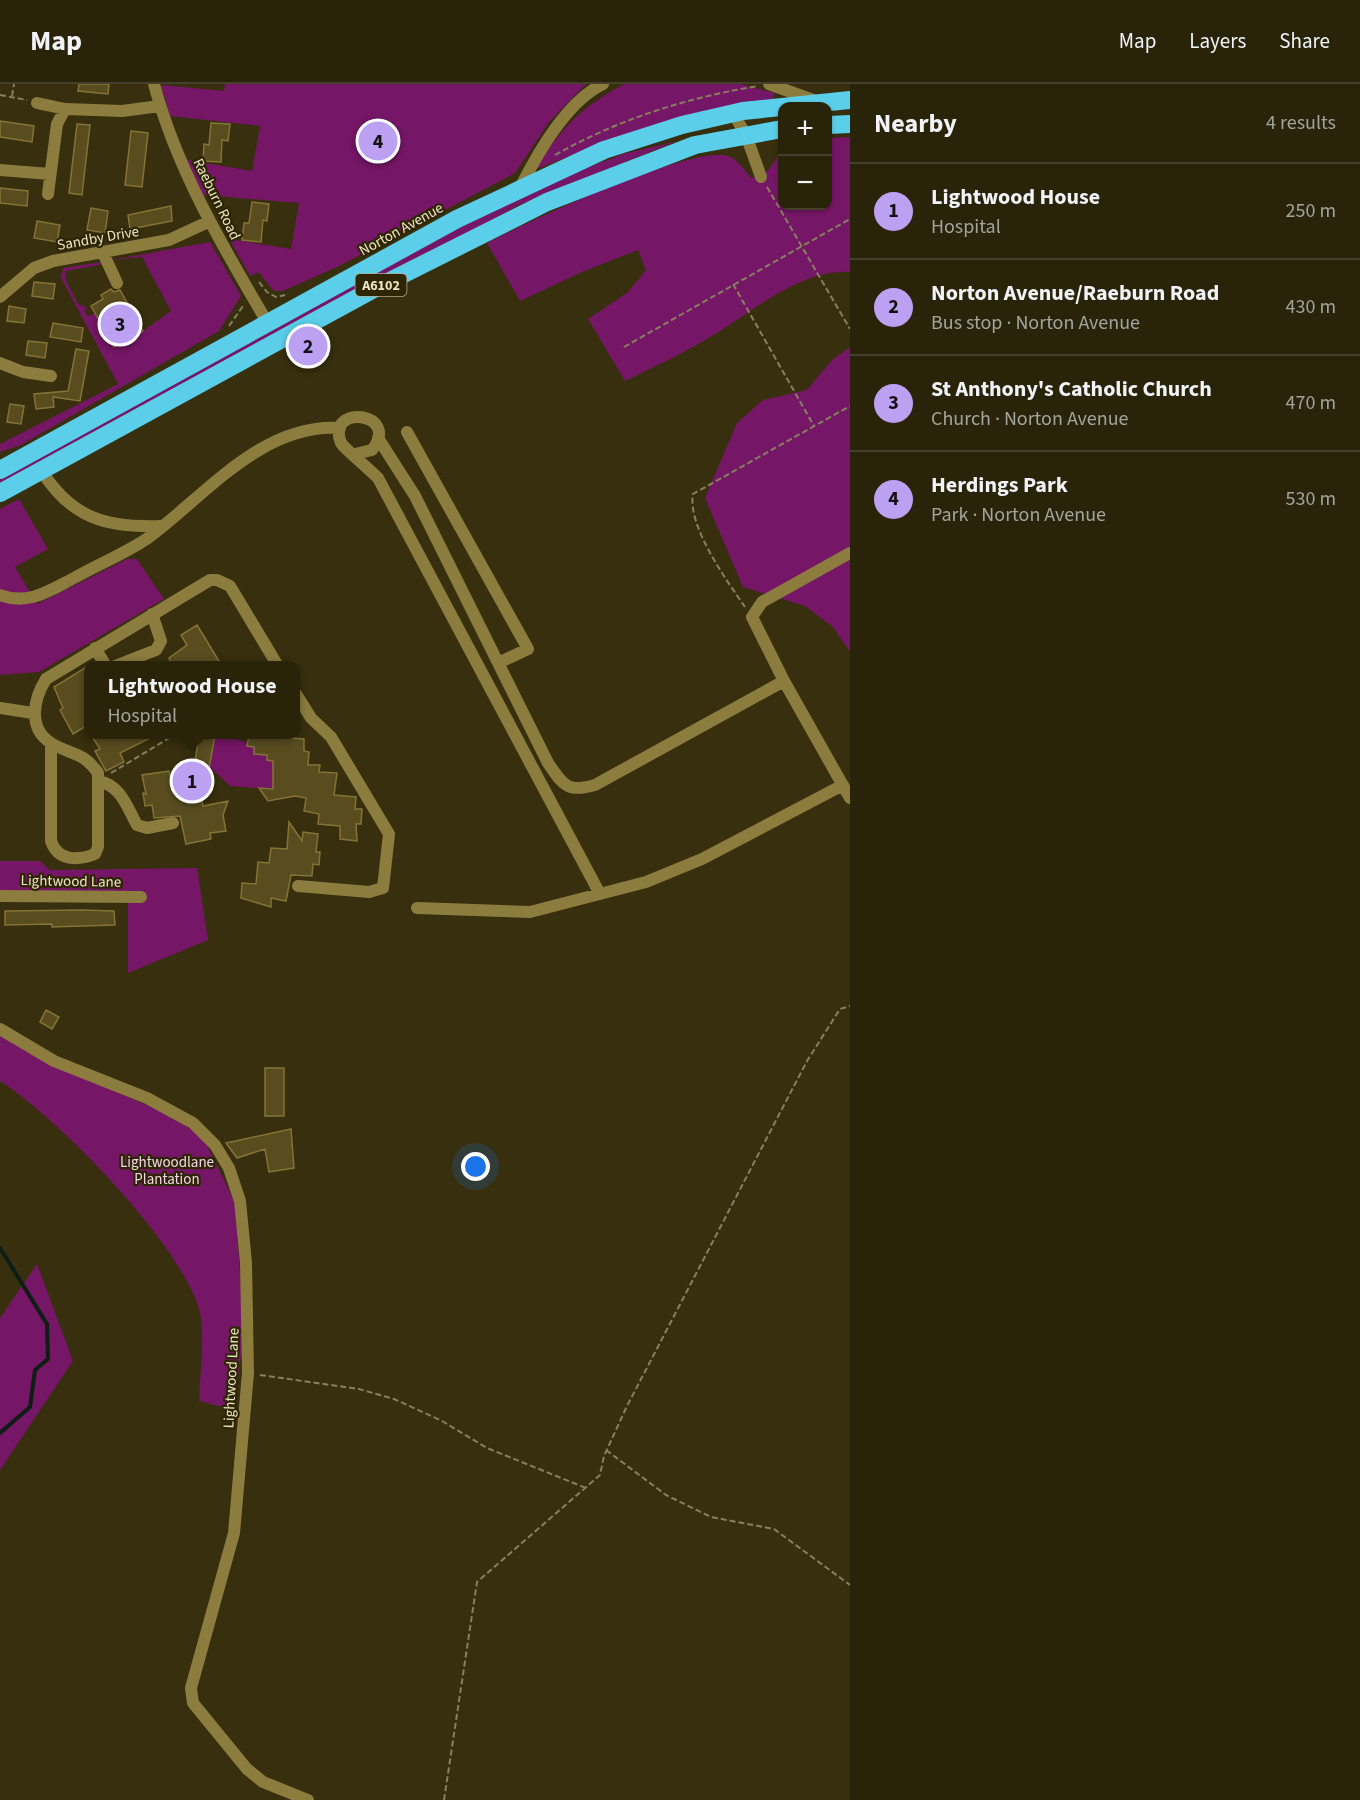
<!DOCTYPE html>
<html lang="en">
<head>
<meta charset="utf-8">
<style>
  body { margin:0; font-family:"Source Sans 3",sans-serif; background:#312b13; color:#f1f3f6 }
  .controls { position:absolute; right:18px; top:18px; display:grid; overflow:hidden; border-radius:12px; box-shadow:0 2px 4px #0004 }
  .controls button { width:54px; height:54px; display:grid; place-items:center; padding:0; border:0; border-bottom:2px solid #45402b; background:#29230a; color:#f1f3f6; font:30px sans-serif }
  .you { position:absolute; left:476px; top:1083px; width:21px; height:21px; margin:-15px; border:4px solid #fff; border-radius:50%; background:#1a73e8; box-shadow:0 0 0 9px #1a73e833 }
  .badge { display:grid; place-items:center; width:39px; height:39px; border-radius:50%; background:#bca0f2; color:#111; font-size:20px; font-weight:700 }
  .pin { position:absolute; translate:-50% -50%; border:3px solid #fff; box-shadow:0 2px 6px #0006 }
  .popup { position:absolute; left:84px; top:577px; width:216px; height:78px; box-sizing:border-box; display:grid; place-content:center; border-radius:12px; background:#29230a; filter:drop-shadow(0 2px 4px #0005); font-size:20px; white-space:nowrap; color:#a5a49c }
  .popup b { font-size:22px; color:#f1f3f6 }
  .popup::after { content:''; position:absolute; left:50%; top:100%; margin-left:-12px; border:12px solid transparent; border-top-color:#29230a }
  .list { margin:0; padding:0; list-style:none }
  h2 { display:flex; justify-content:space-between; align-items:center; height:78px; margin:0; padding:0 24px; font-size:26px }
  h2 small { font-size:20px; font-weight:400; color:#a5a49c }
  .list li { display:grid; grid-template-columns:39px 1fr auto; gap:18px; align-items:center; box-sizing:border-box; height:96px; padding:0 24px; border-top:2px solid #45402b }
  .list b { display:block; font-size:22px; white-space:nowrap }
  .list p { margin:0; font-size:20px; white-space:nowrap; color:#a5a49c }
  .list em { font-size:20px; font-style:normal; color:#a5a49c }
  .map { position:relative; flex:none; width:850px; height:1716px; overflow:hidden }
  header { display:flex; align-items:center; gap:36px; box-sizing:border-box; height:84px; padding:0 30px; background:#29230a; border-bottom:2px solid #45402b }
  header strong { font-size:28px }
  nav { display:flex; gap:33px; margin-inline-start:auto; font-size:21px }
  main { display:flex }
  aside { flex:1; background:#29230a }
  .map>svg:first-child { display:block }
</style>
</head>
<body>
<header>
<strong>Map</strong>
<nav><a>Map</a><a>Layers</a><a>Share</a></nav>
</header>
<main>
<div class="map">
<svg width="850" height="1716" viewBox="0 0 850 1716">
  <rect width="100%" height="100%" fill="#372f0e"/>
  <path fill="#761667" d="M225,0H586L549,38L515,89L339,182L283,207H274L258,188L250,192L229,155L291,165L299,119L202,111L182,75L252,87L260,42L170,32L161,1L224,7Z
    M624,0H740L775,9L773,15L621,52L534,86C564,42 577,26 624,0Z
    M850,53V188C802,185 754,226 715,250C687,268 655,282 625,297L588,235L628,208L646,186L638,166L582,188L520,217L487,159C525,139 693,60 728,72C737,75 745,86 751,94C769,92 774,78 782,64V122H828V54Z
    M677,57L519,121L0,404V395L448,149L568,91L623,70Z
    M210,158L241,212L219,247L21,361L0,368V360L118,300L61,194L63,184L102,178L99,181L66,187L65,195L78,220L88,224L84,226L88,233L95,229L143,247L171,227L142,173L112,176Z
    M850,263V568L833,543L805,522L743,503L705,414L737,339L763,316L807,306L832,276Z
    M19,415L48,465L15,483L37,520L127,475H137L164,515L39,588L0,591V425Z
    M216,651L238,653V656L247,658V662L254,663V670L267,671V676L282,679L273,685V702L289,704L275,710L271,705L230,702L202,676L211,672L214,658H205Z
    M0,777H40L50,786L197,784L208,856L128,889V815L0,807Z
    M0,951L43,976L174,1033L204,1055L235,1119L244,1247L234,1326L199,1317C200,1290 204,1260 201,1234C191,1169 56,1032 0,997Z
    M37,1180L73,1277L0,1386V1234Z"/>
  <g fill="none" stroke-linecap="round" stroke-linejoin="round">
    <path stroke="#0d1f14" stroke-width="4" d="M0,1164L47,1240L48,1275L35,1286L30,1323L0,1349"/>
  </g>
  <path fill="#594d20" stroke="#837436" stroke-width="1.5" d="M79,0H109L108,10L78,7Z
    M0,37L34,42L32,58L0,53Z
    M211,39L230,40L228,57L222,56L221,78L203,77L204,60L209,61Z
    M77,40L90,41L82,111L69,109Z
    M131,47L148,49L142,103L125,101Z
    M0,104L28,107L27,122L0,119Z
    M252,118L269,120L267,137L263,136L261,158L242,156L244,139H249Z
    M171,122L172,137L130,145L128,131Z
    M91,124L108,127L105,149L87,146Z
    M37,137L60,141L57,158L34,154Z
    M34,198L55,200L53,215L32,212Z
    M111,205L114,208L120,206L143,247L114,263L91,222L103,215L101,211Z
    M9,222L26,225L24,239L7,237Z
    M53,239L83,244L81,258L50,253Z
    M28,257L47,259L45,274L26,271Z
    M76,265L89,267L80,317L53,313L54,323L36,325L34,310L68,307Z
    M10,320L24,322L21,340L7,338Z
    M197,541L222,582H173L169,574L187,561L181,551Z
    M88,582V641L73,650L60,626L63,624L54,603Z
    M91,651H156L120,669L124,678L106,687L95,667L100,665Z
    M199,651H215L208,690L195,678Z
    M249,651L304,655V667L309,668L308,681H320L319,688L337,689L334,711L356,713L355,725H362L361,740H356L357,757L340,755V742L318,740L319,730L304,727L306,714L295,712L268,717L259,704L273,705V677L267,676V671L254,670V663L247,662Z
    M169,687L172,700L185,697L187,709L199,705L203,722L228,717L223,731L226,747L210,749L211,755L186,760L180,732L154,734L152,721L145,722L143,709L146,710L142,691Z
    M289,738L302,757L303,748L318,750L316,768H320L319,781L313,780L312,792L291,791L286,817L271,814V823L241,814L242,799L256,800L258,778L269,779L271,764L287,765Z
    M82,826L114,827L115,841L52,843V840L5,841V827Z
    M46,926L59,933L52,945L40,938Z
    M265,984H284V1032H265Z
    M291,1045L294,1084L269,1088L265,1065L237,1074L226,1059Z"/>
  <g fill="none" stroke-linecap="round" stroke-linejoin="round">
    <path stroke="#87805f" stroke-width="2" stroke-dasharray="6 3" stroke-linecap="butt" d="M0,11L27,16
      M12,12L14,0
      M555,71C619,35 686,14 758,2
      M767,103L850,245
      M259,198L267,208L276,213L285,211
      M733,200L814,342
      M229,242L243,222
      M624,263L850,135
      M745,523C727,497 687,442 693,410L850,322
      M111,689L176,650
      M260,1291L359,1305L394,1315L442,1337L487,1364L586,1404
      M606,1366L666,1411L711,1433L774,1445L850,1501
      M444,1716L477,1498L600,1391L604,1372L627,1322L807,977L840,925L850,922"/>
    <path stroke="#8c7d3f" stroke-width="12" d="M154,0C177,86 222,161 267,238
      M769,0L816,17
      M37,19L65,25
      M733,29L746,51L761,93
      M0,86L50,90
      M520,104C537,70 567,17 603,0
      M48,110L57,40L65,25L122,27L160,22
      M103,169L117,199
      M0,213L34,184L53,177L169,156L208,138
      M0,279L23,288L51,292
      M407,348L528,565L498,579
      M378,354L415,412L548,679C563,701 567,709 595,701L784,597
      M355,370L372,366C402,328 325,319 341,359C341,361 372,388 378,394L600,810
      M41,386C71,434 106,444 161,442
      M850,469L762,518L752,533L784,597L850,714
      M0,511C29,522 50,506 76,493C99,480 126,469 148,454C206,411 262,339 340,344
      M95,564L106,582
      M115,582L156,566L161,557L152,530
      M296,610L311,634L331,653L389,750L383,804L369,808L298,802
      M0,624L33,629
      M51,660V757C58,777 77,777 95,770L98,763V689C83,667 70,671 51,659C27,644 34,614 46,595L210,496H217L230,502L278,582
      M98,697C121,701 127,723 137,741L147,744L173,739
      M0,812L141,813
      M417,824L530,828L646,798L702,775L843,701
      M0,945L54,977L147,1014L193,1039L215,1061L229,1084L240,1117L246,1179L248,1289L234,1449L191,1604L193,1619L247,1685L263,1698L308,1716"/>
    <path stroke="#5bcee9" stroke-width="18" d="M828,41L850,40
      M0,386L457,135L604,66L682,41L743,27L850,16
      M0,409L370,207L547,118L695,61L782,45"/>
  </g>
  <g text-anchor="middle" stroke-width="4.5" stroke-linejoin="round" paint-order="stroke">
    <rect fill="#2d2504" stroke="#b3ac8c" stroke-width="1.5" x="355.5" y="190" width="51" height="22" rx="4.5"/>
    <g font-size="14" font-weight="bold" fill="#ede6c6">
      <text x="381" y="206">A6102</text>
    </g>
    <g font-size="15" fill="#ede6c6" stroke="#2d2504">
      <text transform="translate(217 115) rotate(64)" y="5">Raeburn Road</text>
      <text transform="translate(401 145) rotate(-29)" y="5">Norton Avenue</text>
      <text transform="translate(98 154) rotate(-10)" y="5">Sandby Drive</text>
      <text transform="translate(71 797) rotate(1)" y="5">Lightwood Lane</text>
      <text transform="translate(231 1294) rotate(-87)" y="5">Lightwood Lane</text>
    </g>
    <g font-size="15" fill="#f1d7ea" stroke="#2d2504">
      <text x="167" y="1083">Lightwoodlane<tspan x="167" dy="17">Plantation</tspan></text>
    </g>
  </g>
</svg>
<div class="controls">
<button>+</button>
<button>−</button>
</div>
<div class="you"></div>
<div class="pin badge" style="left:192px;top:697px">1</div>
<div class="popup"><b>Lightwood House</b>Hospital</div>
<div class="pin badge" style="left:308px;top:262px">2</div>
<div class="pin badge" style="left:120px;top:240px">3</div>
<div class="pin badge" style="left:378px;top:57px">4</div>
</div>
<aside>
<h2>Nearby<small>4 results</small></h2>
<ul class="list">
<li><span class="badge">1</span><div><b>Lightwood House</b><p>Hospital</p></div><em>250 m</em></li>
<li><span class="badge">2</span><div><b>Norton Avenue/Raeburn Road</b><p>Bus stop · Norton Avenue</p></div><em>430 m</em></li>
<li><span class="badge">3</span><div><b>St Anthony's Catholic Church</b><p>Church · Norton Avenue</p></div><em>470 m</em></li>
<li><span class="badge">4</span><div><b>Herdings Park</b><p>Park · Norton Avenue</p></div><em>530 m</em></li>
</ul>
</aside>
</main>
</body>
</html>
